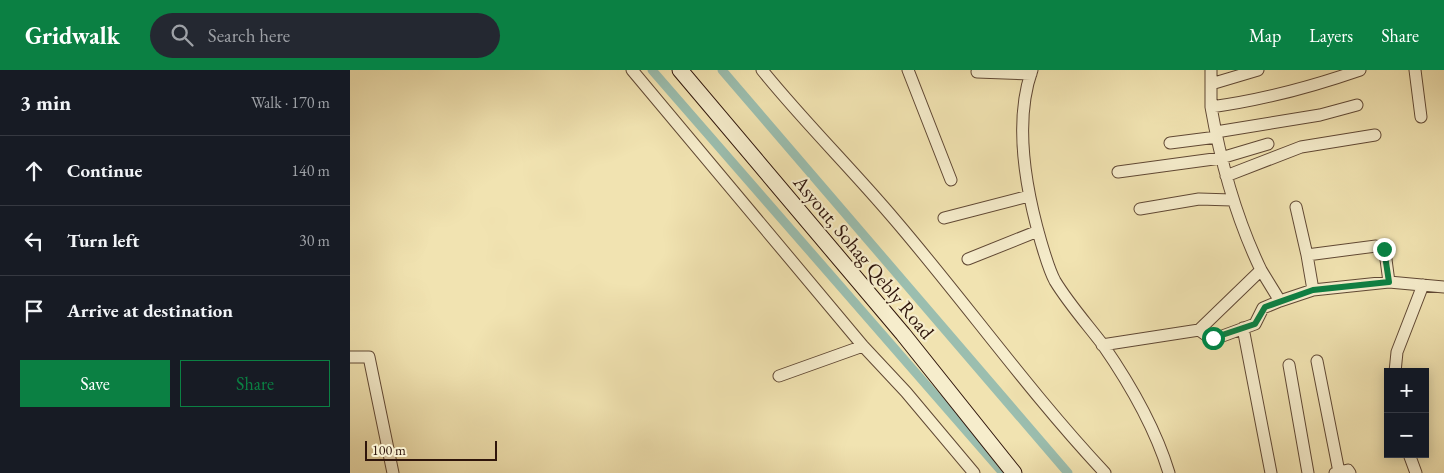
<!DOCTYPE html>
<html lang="en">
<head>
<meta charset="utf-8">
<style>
  body { margin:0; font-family:"EB Garamond",serif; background:#242831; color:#f1f3f6 }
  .controls { position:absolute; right:15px; bottom:15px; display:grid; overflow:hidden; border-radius:0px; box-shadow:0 2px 12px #0003 }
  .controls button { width:45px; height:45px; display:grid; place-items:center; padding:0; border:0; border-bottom:1px solid #363941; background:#171b24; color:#f1f3f6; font:25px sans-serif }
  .scale { position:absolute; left:15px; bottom:12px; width:132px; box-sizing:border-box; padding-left:5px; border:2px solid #2f150b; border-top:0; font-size:14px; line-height:18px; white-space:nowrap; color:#2f150b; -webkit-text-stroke:4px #f6edcc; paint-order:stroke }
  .stop { position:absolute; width:15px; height:15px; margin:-11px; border:4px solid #0b8043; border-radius:50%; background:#fff }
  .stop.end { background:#0b8043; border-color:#fff; box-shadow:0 1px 5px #0008 }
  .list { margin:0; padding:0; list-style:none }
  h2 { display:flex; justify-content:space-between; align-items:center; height:65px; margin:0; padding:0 20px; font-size:21px }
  h2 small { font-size:16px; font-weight:400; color:#9ea1a6 }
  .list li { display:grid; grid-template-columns:32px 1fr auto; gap:15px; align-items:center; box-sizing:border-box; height:70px; padding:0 20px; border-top:1px solid #363941 }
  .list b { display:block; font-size:19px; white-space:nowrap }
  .list em { font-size:16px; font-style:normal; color:#9ea1a6 }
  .actions { display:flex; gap:10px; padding:15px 20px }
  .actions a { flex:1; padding:11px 0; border:1px solid #0b8043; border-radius:0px; text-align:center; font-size:18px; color:#0b8043 }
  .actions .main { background:#0b8043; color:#fff }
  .icon { flex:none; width:28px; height:28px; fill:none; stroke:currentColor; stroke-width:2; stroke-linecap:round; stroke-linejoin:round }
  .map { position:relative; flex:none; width:1094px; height:403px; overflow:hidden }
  header { display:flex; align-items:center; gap:30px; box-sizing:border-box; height:70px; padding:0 25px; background:#0b8043; color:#fff }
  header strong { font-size:24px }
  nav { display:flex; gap:28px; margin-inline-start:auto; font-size:18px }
  .search { width:350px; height:45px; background:#242831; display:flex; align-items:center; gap:12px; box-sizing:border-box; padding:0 18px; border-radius:28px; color:#9ea1a6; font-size:19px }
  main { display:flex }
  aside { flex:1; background:#171b24 }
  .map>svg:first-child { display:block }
</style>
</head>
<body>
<header>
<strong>Gridwalk</strong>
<div class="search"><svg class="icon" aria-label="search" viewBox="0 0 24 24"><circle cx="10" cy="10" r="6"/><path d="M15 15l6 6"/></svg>Search here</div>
<nav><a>Map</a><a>Layers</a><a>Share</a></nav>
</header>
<main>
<aside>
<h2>3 min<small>Walk · 170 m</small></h2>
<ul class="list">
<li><svg class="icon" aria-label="ahead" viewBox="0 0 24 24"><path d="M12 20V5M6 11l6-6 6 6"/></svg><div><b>Continue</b></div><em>140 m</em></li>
<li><svg class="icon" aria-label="left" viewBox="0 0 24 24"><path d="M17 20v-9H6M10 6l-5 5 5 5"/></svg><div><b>Turn left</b></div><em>30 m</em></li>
<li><svg class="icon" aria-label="arrive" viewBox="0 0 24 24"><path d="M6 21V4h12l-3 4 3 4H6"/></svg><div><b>Arrive at destination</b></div></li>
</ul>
<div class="actions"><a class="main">Save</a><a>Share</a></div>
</aside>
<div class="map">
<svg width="1094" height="403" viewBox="0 0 1094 403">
  <rect width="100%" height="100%" fill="#f1e3b1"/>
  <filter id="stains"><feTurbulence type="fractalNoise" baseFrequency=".004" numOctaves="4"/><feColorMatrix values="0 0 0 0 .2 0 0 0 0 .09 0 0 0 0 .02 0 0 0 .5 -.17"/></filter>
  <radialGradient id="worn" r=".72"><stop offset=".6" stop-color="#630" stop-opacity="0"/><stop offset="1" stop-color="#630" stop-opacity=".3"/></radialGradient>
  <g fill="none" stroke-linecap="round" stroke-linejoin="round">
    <path stroke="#9bbeaf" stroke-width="9" d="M302,0L653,403
      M372,0L718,403"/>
    <g stroke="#604834" stroke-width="13">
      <path id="street" d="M282,0L513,276L556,322L624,403
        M412,0C454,52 502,99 545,150C616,233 680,323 755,403
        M558,0L601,110
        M682,0C663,53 676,120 691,172C695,185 699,200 705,211C719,234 737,254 753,275C780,314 805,357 819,403
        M861,0V37
        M1065,0L1071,47
        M627,2L681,4
        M861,14L908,0
        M866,62L970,45L1007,35
        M820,73L867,67
        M768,102L871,88L918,74
        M876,106L951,77L1025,65
        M946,137L957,185
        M790,139L849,129L882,130
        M594,148L679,126
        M618,189L688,161
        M911,200L930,231L963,220L1039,212L1094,217
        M963,220L957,185L1026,176L1034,179L1035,182L1039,212
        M893,258L921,403
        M849,260L860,268H867L905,254L913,238L930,231
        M752,275L849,260L911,200C886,148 871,94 861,37C913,30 961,17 1010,0
        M0,287H19L43,403
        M967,291L989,402
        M939,295L958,403
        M1045,302L1047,282L1073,215
        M429,306L513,276
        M1059,384L1066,403
        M985,403L998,400L1000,403"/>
    </g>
    <g stroke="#2f150b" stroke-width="17">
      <path id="secondary" d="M330,0L553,264L664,403"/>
    </g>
    <use href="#street" stroke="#f6edcc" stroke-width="11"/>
    <use href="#secondary" stroke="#f6edcc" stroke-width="15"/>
  </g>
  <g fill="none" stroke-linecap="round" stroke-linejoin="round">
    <path stroke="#0b8043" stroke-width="6" d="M863,268L905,254L915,237L963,220L1039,212L1034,179"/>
  </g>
  <g text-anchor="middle" stroke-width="4.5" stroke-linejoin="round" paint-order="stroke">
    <g font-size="20" fill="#2f150b" stroke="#f6edcc">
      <text transform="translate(514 187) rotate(50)" y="7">Asyout, Sohag Qebly Road</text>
    </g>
  </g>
  <rect width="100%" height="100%" filter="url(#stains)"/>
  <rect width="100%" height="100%" fill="url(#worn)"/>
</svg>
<div class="controls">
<button>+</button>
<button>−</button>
</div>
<div class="scale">100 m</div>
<div class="stop" style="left:863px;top:268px"></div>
<div class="stop end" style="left:1034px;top:179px"></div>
</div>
</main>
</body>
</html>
